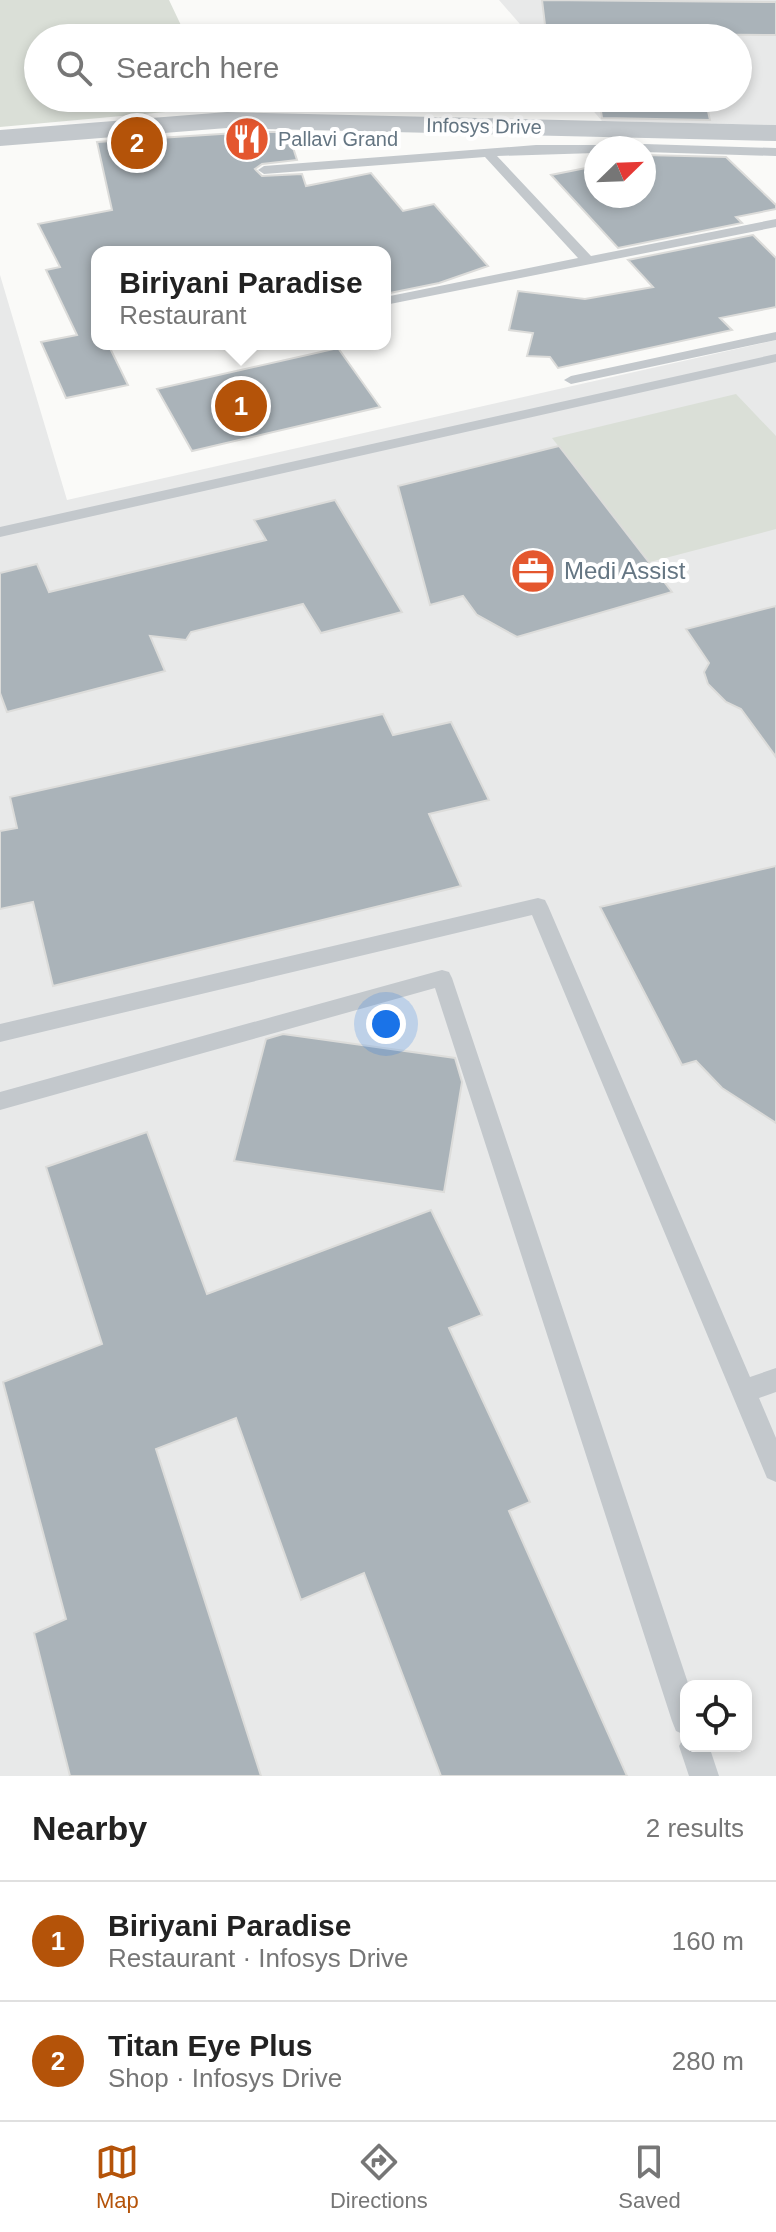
<!DOCTYPE html>
<html lang="en">
<head>
<meta charset="utf-8">
<style>
  body { margin:0; font-family:Arial,sans-serif; background:#f2f2f2; color:#222 }
  .controls { position:absolute; right:24px; bottom:24px; display:grid; overflow:hidden; border-radius:16px; box-shadow:0 4px 12px #0003 }
  .controls button { width:72px; height:72px; display:grid; place-items:center; padding:0; border:0; border-bottom:2px solid #e0e0e0; background:#fff; color:#222; font:40px sans-serif }
  .compass { position:absolute; left:584px; top:136px; width:72px; height:72px; border-radius:50%; background:#fff; box-shadow:0 4px 12px #0003; rotate:67deg }
  .you { position:absolute; left:386px; top:1024px; width:28px; height:28px; margin:-20px; border:6px solid #fff; border-radius:50%; background:#1a73e8; box-shadow:0 0 0 12px #1a73e833 }
  .badge { display:grid; place-items:center; width:52px; height:52px; border-radius:50%; background:#b45309; color:#fff; font-size:26px; font-weight:700 }
  .pin { position:absolute; translate:-50% -50%; border:4px solid #fff; box-shadow:0 2px 8px #0006 }
  .popup { position:absolute; left:91px; top:246px; width:300px; height:104px; box-sizing:border-box; display:grid; place-content:center; border-radius:16px; background:#fff; filter:drop-shadow(0 2px 6px #0005); font-size:26px; white-space:nowrap; color:#767676 }
  .popup b { font-size:30px; color:#222 }
  .popup::after { content:''; position:absolute; left:50%; top:100%; margin-left:-16px; border:16px solid transparent; border-top-color:#fff }
  .list { margin:0; padding:0; list-style:none }
  h2 { display:flex; justify-content:space-between; align-items:center; height:104px; margin:0; padding:0 32px; font-size:34px }
  h2 small { font-size:26px; font-weight:400; color:#767676 }
  .list li { display:grid; grid-template-columns:52px 1fr auto; gap:24px; align-items:center; box-sizing:border-box; height:120px; padding:0 32px; border-top:2px solid #e0e0e0 }
  .list b { display:block; font-size:30px; white-space:nowrap }
  .list p { margin:0; font-size:26px; white-space:nowrap; color:#767676 }
  .list em { font-size:26px; font-style:normal; color:#767676 }
  .icon { flex:none; width:44px; height:44px; fill:none; stroke:currentColor; stroke-width:2; stroke-linecap:round; stroke-linejoin:round }
  .map { position:relative; flex:none; width:776px; height:1776px; overflow:hidden }
  .search { position:absolute; background:#fff; box-shadow:0 4px 12px #0003; left:24px; right:24px; top:24px; height:88px; display:flex; align-items:center; gap:20px; box-sizing:border-box; padding:0 28px; border-radius:44px; color:#767676; font-size:30px }
  .sheet { height:344px; background:#fff }
  nav { display:flex; justify-content:space-around; align-items:center; box-sizing:border-box; height:112px; border-top:2px solid #e0e0e0; background:#fff; font-size:22px; color:#767676 }
  nav a { display:grid; justify-items:center; gap:4px }
  nav .on { color:#b45309 }
  .map>svg:first-child { display:block }
</style>
</head>
<body>
<div class="map">
<svg width="776" height="1776" viewBox="0 0 776 1776">
  <rect width="100%" height="100%" fill="#fafaf8"/>
  <path fill="#e8e9e9" fill-rule="evenodd" d="M499,0H776V125L602,121L582,98H738V38H532Z
    M0,275L67,500L776,340V1776H0ZM686,1686H746V1746H686Z"/>
  <path fill="#dadfd7" d="M0,0H169L187,38H38V98H216L221,107L0,127Z
    M736,394L776,436V529L650,562L552,438Z"/>
  <path fill="#aab3b9" stroke="#dcdcda" stroke-width="2" d="M542,0L776,2V35L546,33Z
    M599,98H705L710,120L602,118Z
    M252,132H288L297,160L262,164L255,169L262,176L302,174L306,186L371,173L403,211L434,204L488,266L439,283L385,294V252H223L221,248L200,252H97V344H108L128,385L66,398L41,342L77,335L46,270L60,267L38,224L112,210L97,142Z
    M644,155L726,157L776,205V209L736,217L742,223L618,248L551,175L596,166V196H644Z
    M753,235L776,258V307L720,318L732,330L558,368L550,357L527,356L533,333L509,330L518,291L585,299L653,287L628,260Z
    M338,348L380,407L192,451L157,389Z
    M559,446L672,592L517,637L477,615L463,596L430,605L398,486Z
    M335,500L402,612L321,633L303,604L191,632L186,640L150,636L165,671L7,712L0,693V573L37,564L49,592L266,540L254,520Z
    M776,606V757L741,709L726,702L708,684L704,672L709,663L686,629Z
    M383,714L393,735L451,722L489,800L429,814L461,886L53,986L33,902L0,909V831L17,828L10,797Z
    M776,866V1123L722,1088L696,1061L682,1065L600,907Z
    M283,1034L455,1058L462,1082L444,1192L234,1161L266,1039Z
    M147,1132L207,1294L431,1210L482,1315L449,1328L530,1502L509,1511L627,1776H441L364,1573L301,1600L236,1418L156,1449L261,1776H70L34,1633L66,1619L3,1382L102,1344L46,1167Z"/>
  <g fill="none" stroke-linecap="round" stroke-linejoin="round">
    <path fill="#c3c8cc" fill-rule="evenodd" d="M644,144L776,148V156L644,152V148H638Z
      M536,145H596L601,148H596V153L497,156L591,256L776,219V227L385,305V297L578,258L485,157L264,174L258,170L264,166Z
      M776,332V340L571,384L564,380L571,376Z
      M776,354V362L0,537V527Z
      M538,898L545,900L548,906L750,1377L776,1368V1392L759,1398L776,1438V1482L767,1478L532,915L0,1042V1024Z
      M442,970L449,972L452,978L689,1686H686V1746H709L719,1776H689L679,1746L685,1735L676,1731L672,1721L435,988L0,1110V1092Z"/>
    <path fill="#c3c8cc" fill-rule="evenodd" d="M227,112L776,125V141L227,128L0,146V130Z"/>
  </g>
  <defs>
    <g id="restaurant-disc" transform="scale(2.3)"><circle r="9.5" fill="#e4572e" stroke="#fff"/><path d="M-5-6h1v4h1v-4h1v4h1v-4h1v5L-1.5 .5V6h-2V.5L-5-1ZM5-6V6H3V1.5H1.5Q1.5-4 5-6Z" fill="#fff"/></g>
    <g id="office-disc" transform="scale(2.3)"><circle r="9.5" fill="#e4572e" stroke="#fff"/><path d="M-6-3h4V-5.5h4V-3h4V5H-6ZM-1-4.5V-3h2v-1.5ZM-6 0V1H6V0Z" fill="#fff"/></g>
  </defs>
  <g fill-rule="evenodd">
    <use href="#restaurant-disc" x="247" y="139"/>
    <use href="#office-disc" x="533" y="571"/>
  </g>
  <g text-anchor="middle" stroke-width="8" stroke-linejoin="round" paint-order="stroke">
    <g font-size="20" fill="#657683" stroke="#fff">
      <text transform="translate(484 126) rotate(1)" y="7">Infosys Drive</text>
    </g>
    <g font-size="20" fill="#657683" stroke="#fff" text-anchor="start">
      <text x="278" y="146">Pallavi Grand</text>
    </g>
    <g font-size="24" fill="#657683" stroke="#fff" text-anchor="start">
      <text x="564" y="579">Medi Assist</text>
    </g>
  </g>
</svg>
<div class="controls">
<button><svg class="icon" aria-label="locate" viewBox="0 0 24 24"><circle cx="12" cy="12" r="6"/><path d="M12 2v4M12 18v4M2 12h4M18 12h4"/></svg></button>
</div>
<svg class="compass" viewBox="-18 -18 36 36"><path d="M0-13l5 13h-10z" fill="#e53935"/><path d="M0 13l5-13h-10z" fill="#767676"/></svg>
<div class="you"></div>
<div class="pin badge" style="left:241px;top:406px">1</div>
<div class="popup"><b>Biriyani Paradise</b>Restaurant</div>
<div class="pin badge" style="left:137px;top:143px">2</div>
<div class="search"><svg class="icon" aria-label="search" viewBox="0 0 24 24"><circle cx="10" cy="10" r="6"/><path d="M15 15l6 6"/></svg>Search here</div>
</div>
<section class="sheet">
<h2>Nearby<small>2 results</small></h2>
<ul class="list">
<li><span class="badge">1</span><div><b>Biriyani Paradise</b><p>Restaurant · Infosys Drive</p></div><em>160 m</em></li>
<li><span class="badge">2</span><div><b>Titan Eye Plus</b><p>Shop · Infosys Drive</p></div><em>280 m</em></li>
</ul>
</section>
<nav>
<a class="on"><svg class="icon" aria-label="map" viewBox="0 0 24 24"><path d="M3 6l6-2 6 2 6-2v14l-6 2-6-2-6 2zM9 4v14M15 6v14"/></svg>Map</a>
<a><svg class="icon" aria-label="directions" viewBox="0 0 24 24"><path d="M12 3l9 9-9 9-9-9zM9 14v-3h6M13 9l2 2-2 2"/></svg>Directions</a>
<a><svg class="icon" aria-label="saved" viewBox="0 0 24 24"><path d="M7 4h10v16l-5-4-5 4z"/></svg>Saved</a>
</nav>
</body>
</html>
